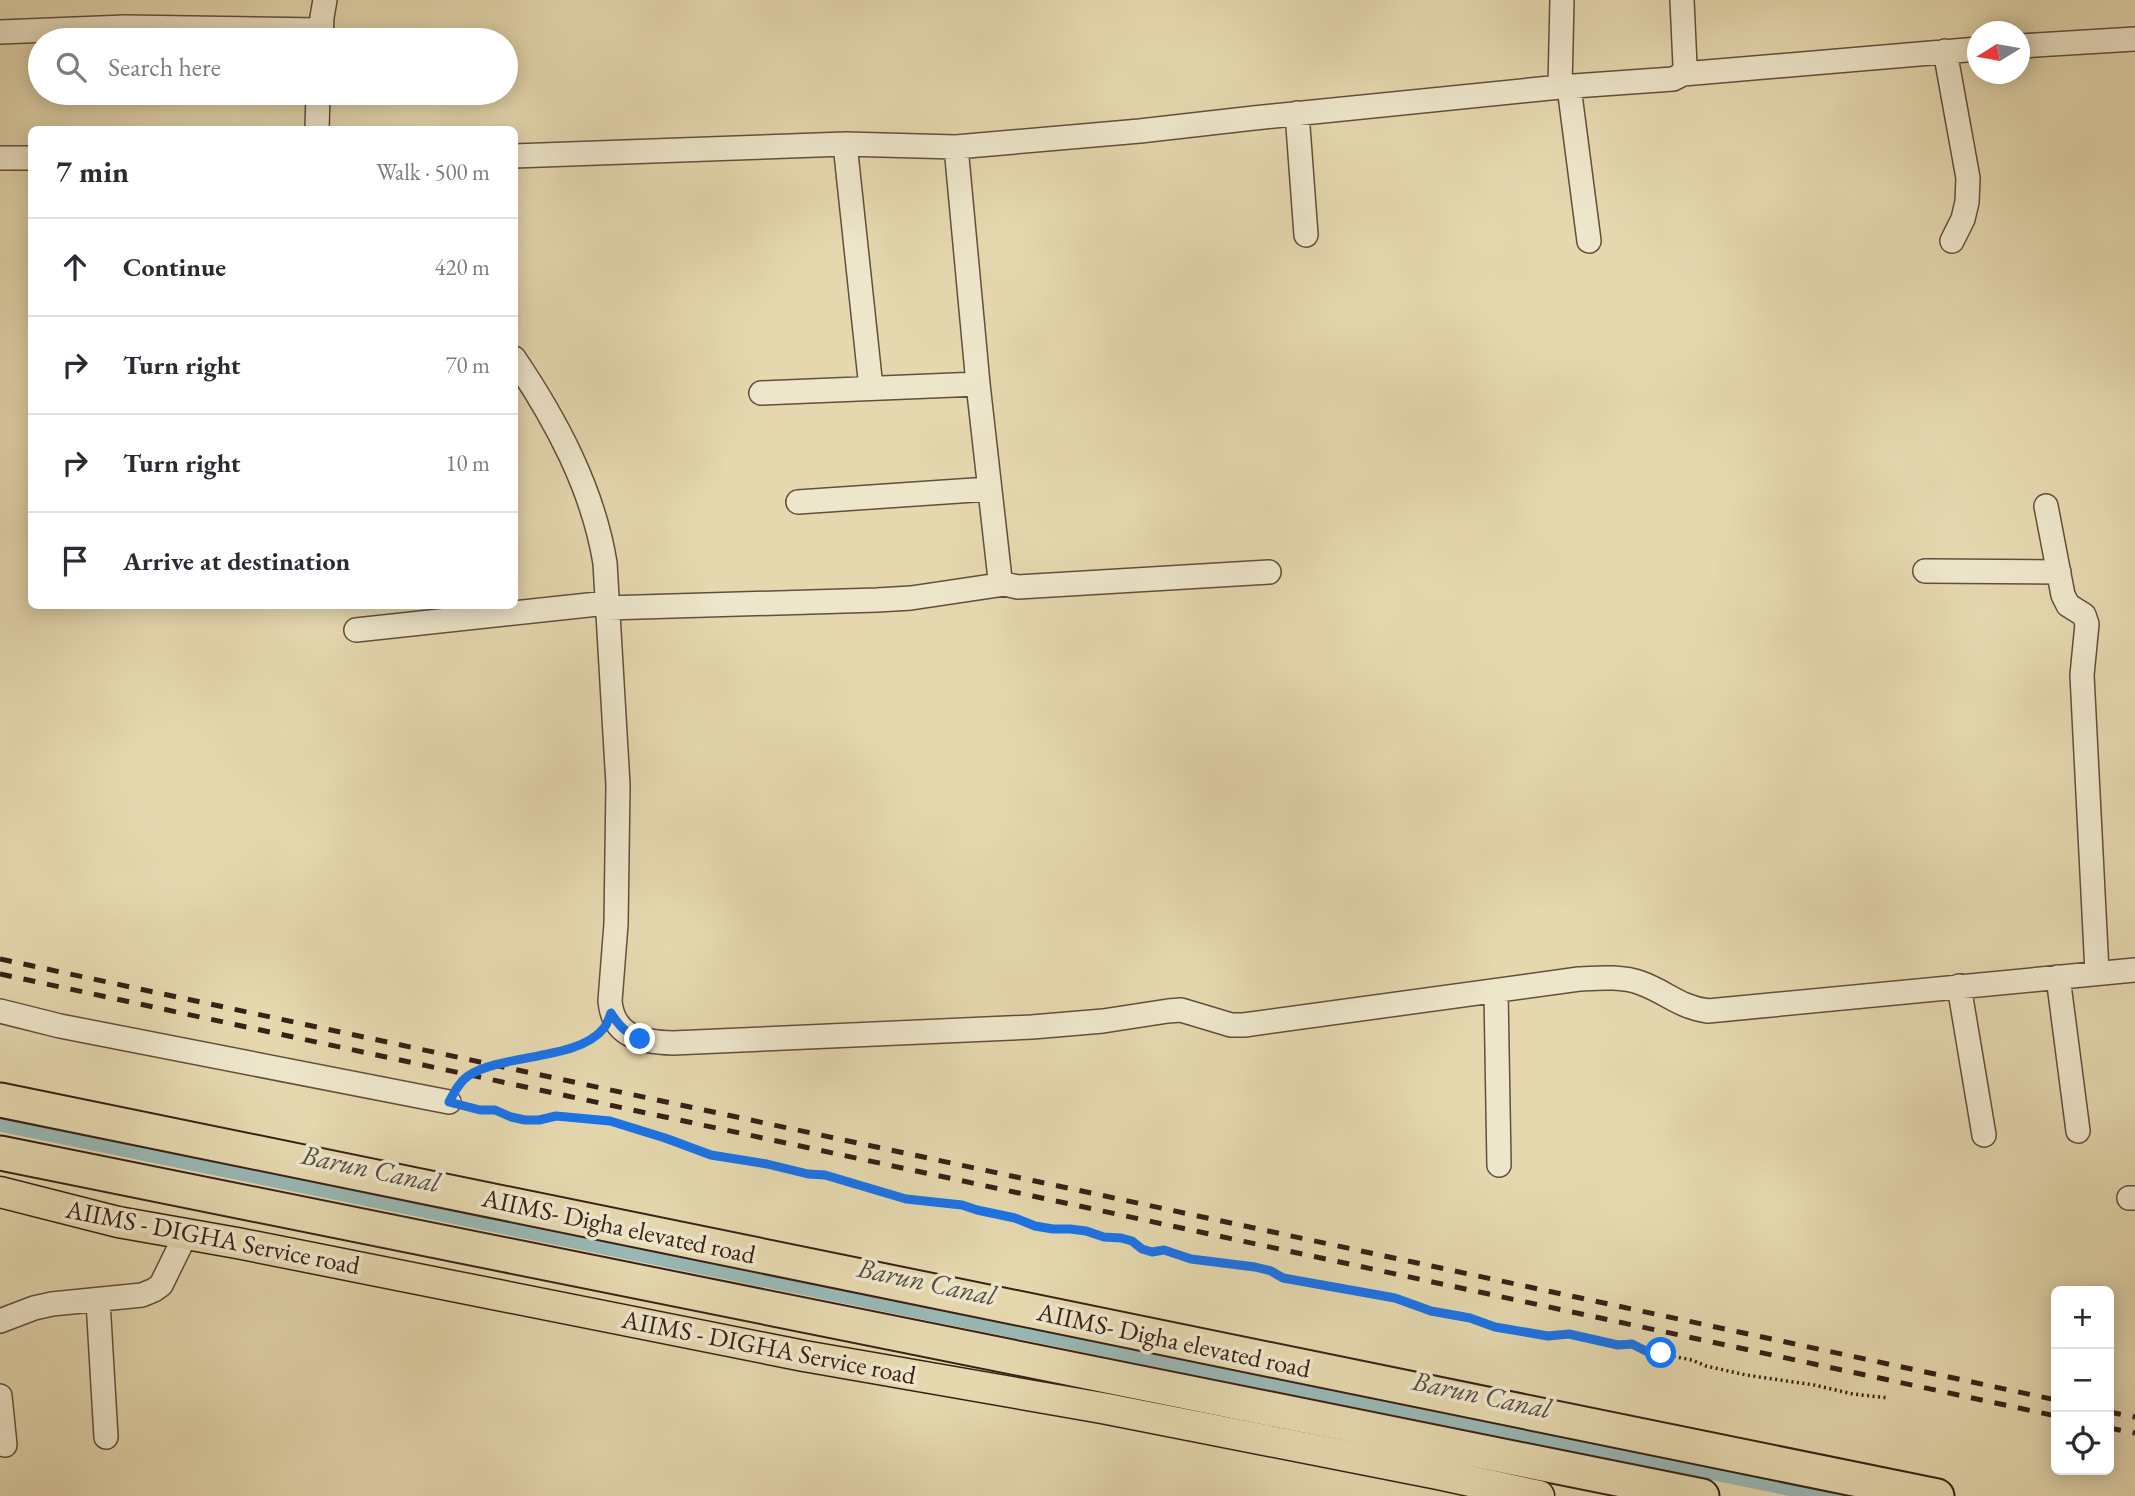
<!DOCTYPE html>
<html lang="en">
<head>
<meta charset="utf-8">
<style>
  body { margin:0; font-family:"EB Garamond",serif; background:#f7f7f7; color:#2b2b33 }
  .controls { position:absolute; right:21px; bottom:21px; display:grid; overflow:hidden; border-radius:10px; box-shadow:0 4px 18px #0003 }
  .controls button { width:63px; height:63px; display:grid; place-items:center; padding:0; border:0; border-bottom:2px solid #e1e1e2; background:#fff; color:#2b2b33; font:35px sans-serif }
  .compass { position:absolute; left:1967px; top:21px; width:63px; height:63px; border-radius:50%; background:#fff; box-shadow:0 4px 18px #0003; rotate:259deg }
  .stop { position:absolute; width:21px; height:21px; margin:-16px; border:5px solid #1a73e8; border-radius:50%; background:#fff }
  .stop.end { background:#1a73e8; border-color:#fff; box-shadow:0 2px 7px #0008 }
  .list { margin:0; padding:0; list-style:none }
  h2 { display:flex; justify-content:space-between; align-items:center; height:91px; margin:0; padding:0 28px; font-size:30px }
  h2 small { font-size:23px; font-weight:400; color:#7c7c81 }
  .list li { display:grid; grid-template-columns:46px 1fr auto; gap:21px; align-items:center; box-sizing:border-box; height:98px; padding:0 28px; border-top:2px solid #e1e1e2 }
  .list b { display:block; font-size:26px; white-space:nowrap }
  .list em { font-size:23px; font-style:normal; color:#7c7c81 }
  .icon { flex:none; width:38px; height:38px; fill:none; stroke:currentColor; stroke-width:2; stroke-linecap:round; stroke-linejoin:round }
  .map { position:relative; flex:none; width:2135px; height:1496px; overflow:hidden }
  .search { position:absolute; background:#fff; box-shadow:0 4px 18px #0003; left:28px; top:28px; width:490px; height:77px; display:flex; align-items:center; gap:18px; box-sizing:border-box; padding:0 24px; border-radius:38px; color:#7c7c81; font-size:26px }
  .panel { position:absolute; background:#fff; box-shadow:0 4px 18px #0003; left:28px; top:126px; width:490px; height:483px; border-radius:10px }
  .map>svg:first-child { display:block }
</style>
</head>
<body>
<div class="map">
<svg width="2135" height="1496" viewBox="0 0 2135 1496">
  <rect width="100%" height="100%" fill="#e5d8af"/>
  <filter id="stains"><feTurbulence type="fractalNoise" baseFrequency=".00286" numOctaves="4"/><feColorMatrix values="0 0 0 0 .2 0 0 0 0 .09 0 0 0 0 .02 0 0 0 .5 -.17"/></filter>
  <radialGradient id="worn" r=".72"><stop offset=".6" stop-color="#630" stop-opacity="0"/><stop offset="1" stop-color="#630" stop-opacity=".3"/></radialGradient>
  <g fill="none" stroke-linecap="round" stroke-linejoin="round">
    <path stroke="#99b8b5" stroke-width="21" d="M0,1121L1842,1496"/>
    <g stroke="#644e3c" stroke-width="26">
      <path id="minor" d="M0,32L125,27L321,30
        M321,40L322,17L325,0
        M2020,46L2135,39
        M1945,51L1968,178L1967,202L1963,219L1952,241
        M1683,74L1978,49
        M1560,87L1562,0
        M1569,87L1589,241
        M1297,113L1306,235
        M317,130L318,93
        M845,144L871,388
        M956,147L978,384L1000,579L1005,584L1018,587L1269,572
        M514,156L845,144L956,147L1140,131L1254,118L1560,87L1673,79L1683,74L1685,66L1682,0
        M0,158H32
        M514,358C556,420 593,489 605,563L618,785L616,924L610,1001C613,1037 642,1042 673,1043L1032,1027L1103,1021L1168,1011L1181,1010L1231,1025H1244L1579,979C1599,978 1622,976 1641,983C1666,992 1679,1007 1708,1011L2135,970
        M761,393L978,384
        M798,502L989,489
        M2046,506L2063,595L2068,605L2084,615L2087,624L2082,675L2097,972
        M1925,571L2059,572
        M607,608L877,600L911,598L1005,584
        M356,630L607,603
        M2058,977L2078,1131
        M1959,986L1984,1135
        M1496,991L1499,1165
        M0,1011L60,1026L449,1102
        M2129,1198H2135
        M98,1301L106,1437
        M0,1321L34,1308L52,1304L142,1295L154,1290L161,1285L186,1234
        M0,1396L5,1445"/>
    </g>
    <g stroke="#392016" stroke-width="33">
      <path id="major" d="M0,1192L118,1222L237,1243L804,1356L1102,1408L1438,1474L1539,1496"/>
    </g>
    <g stroke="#392016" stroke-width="37">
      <path id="highway" d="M0,1100L1937,1496
        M0,1153L1702,1496"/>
    </g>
    <path stroke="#392016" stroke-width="3.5" stroke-dasharray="2 3.5" stroke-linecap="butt" d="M459,1086C479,1054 570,1062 599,1033
      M468,1107L495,1110L511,1117L525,1120H539L556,1116L610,1121L665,1138L711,1155L767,1164L808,1174L825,1175L906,1199L962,1205L977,1210L1015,1218L1036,1226L1053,1229H1070L1086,1231L1104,1237L1121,1238L1132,1241L1142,1249L1152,1252L1164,1249L1191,1259L1255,1267L1271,1271L1283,1278L1395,1298L1431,1311L1470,1318L1495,1327L1548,1336L1569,1334L1618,1344H1632L1646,1351L1692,1360L1706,1366L1746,1375L1814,1385L1853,1394L1889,1398"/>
    <use href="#minor" stroke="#eee6cb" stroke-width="23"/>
    <use href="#major" stroke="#e5d8af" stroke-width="30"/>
    <use href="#highway" stroke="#e5d8af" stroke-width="33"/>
    <path stroke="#392016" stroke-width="5" stroke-dasharray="12 12" stroke-linecap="butt" d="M0,959L2056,1400
      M0,974L2056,1416
      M2109,1412L2135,1417
      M2109,1428L2135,1433"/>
  </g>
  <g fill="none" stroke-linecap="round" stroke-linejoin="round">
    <path stroke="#1a73e8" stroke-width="9" d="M640,1039C626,1033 619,1026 611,1013C609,1018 607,1024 604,1028C578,1061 503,1053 468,1076C459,1082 454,1093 449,1102L480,1110H495L511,1117L525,1120H539L556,1116L610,1121L665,1138L711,1155L767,1164L808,1174L825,1175L906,1199L962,1205L977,1210L1015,1218L1035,1226L1053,1229H1070L1086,1231L1104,1237L1121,1238L1132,1241L1142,1249L1152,1252L1164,1250L1191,1259L1255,1267L1271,1271L1283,1278L1395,1298L1431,1311L1470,1318L1495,1327L1548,1336L1569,1334L1618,1345L1632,1344L1646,1351L1661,1353"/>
  </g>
  <g text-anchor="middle" stroke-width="7" stroke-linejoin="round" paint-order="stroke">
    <g font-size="26" fill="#392016" stroke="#eee6cb">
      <text transform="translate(619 1226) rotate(12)" y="9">AIIMS- Digha elevated road</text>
      <text transform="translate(213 1237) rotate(11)" y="9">AIIMS - DIGHA Service road</text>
      <text transform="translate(1174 1340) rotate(12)" y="9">AIIMS- Digha elevated road</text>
      <text transform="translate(769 1347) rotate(11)" y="9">AIIMS - DIGHA Service road</text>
    </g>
    <g font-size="28" font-style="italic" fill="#564e46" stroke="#eee6cb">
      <text transform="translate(371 1168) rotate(12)" y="10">Barun Canal</text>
      <text transform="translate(927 1281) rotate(12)" y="10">Barun Canal</text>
      <text transform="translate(1482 1394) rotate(12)" y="10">Barun Canal</text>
    </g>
  </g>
  <rect width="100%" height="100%" filter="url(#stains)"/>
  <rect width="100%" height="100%" fill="url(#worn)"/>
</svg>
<div class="controls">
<button>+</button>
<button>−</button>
<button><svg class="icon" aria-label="locate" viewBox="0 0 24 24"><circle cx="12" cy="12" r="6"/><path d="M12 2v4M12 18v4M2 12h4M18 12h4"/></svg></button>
</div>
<svg class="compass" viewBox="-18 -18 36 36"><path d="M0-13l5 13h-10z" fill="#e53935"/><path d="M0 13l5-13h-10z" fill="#7c7c81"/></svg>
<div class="stop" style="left:1661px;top:1353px"></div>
<div class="stop end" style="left:640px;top:1039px"></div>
<div class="search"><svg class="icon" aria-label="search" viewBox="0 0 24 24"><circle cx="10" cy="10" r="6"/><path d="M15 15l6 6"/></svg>Search here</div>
<section class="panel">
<h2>7 min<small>Walk · 500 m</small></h2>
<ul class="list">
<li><svg class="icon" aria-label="ahead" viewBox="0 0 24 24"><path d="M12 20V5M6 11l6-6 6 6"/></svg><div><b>Continue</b></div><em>420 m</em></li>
<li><svg class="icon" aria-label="right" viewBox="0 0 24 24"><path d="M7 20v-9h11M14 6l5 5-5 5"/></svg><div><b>Turn right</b></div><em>70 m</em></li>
<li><svg class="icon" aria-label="right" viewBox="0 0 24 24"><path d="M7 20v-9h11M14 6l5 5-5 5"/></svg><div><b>Turn right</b></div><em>10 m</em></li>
<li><svg class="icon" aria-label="arrive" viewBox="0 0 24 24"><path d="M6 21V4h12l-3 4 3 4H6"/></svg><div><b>Arrive at destination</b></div></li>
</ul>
</section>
</div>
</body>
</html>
